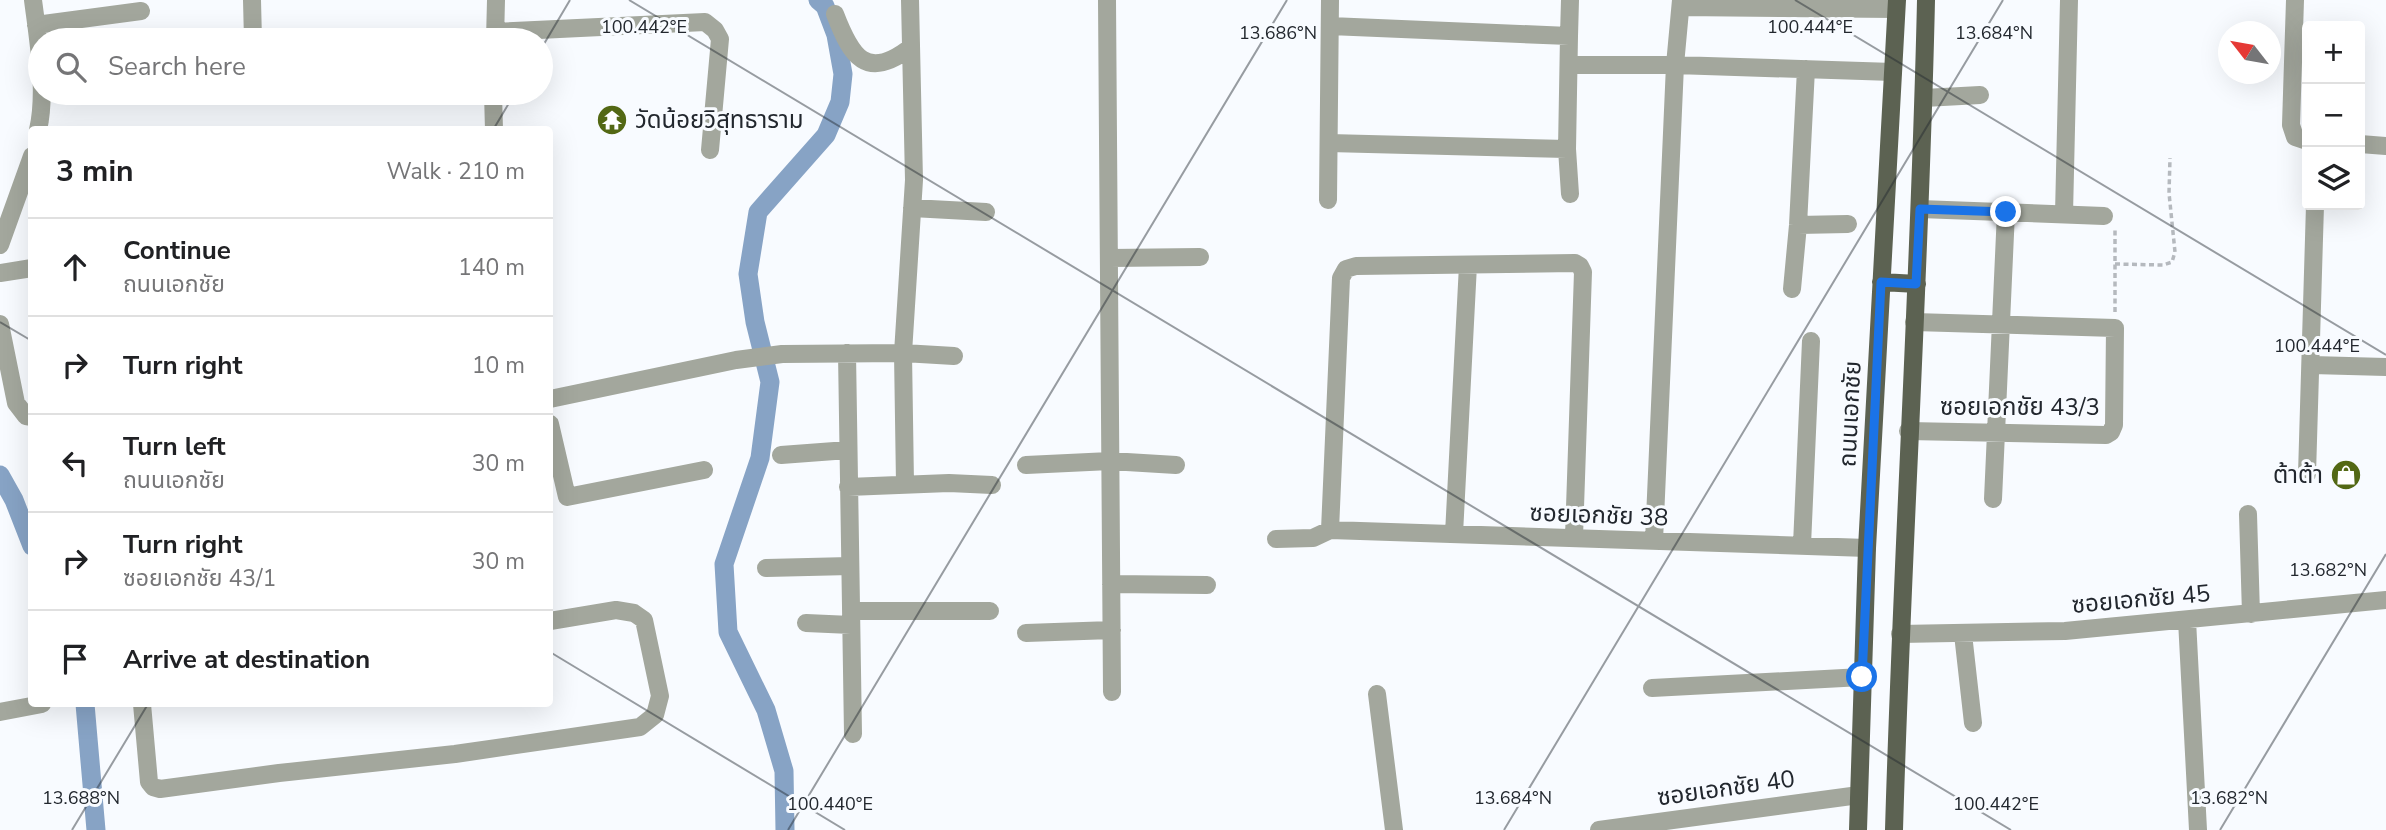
<!DOCTYPE html>
<html lang="en">
<head>
<meta charset="utf-8">
<style>
  body { margin:0; font-family:"Nunito Sans","Noto Sans Thai",sans-serif; background:#f6f6f6; color:#202124 }
  .controls { position:absolute; right:21px; top:21px; display:grid; overflow:hidden; border-radius:7px; box-shadow:0 7px 28px #0002 }
  .controls button { width:63px; height:63px; display:grid; place-items:center; padding:0; border:0; border-bottom:2px solid #e0e0e0; background:#fff; color:#202124; font:35px sans-serif }
  .compass { position:absolute; left:2218px; top:21px; width:63px; height:63px; border-radius:50%; background:#fff; box-shadow:0 7px 28px #0002; rotate:301deg }
  .stop { position:absolute; width:21px; height:21px; margin:-16px; border:5px solid #1a73e8; border-radius:50%; background:#fff }
  .stop.end { background:#1a73e8; border-color:#fff; box-shadow:0 2px 7px #0008 }
  .list { margin:0; padding:0; list-style:none }
  h2 { display:flex; justify-content:space-between; align-items:center; height:91px; margin:0; padding:0 28px; font-size:30px }
  h2 small { font-size:23px; font-weight:400; color:#757577 }
  .list li { display:grid; grid-template-columns:46px 1fr auto; gap:21px; align-items:center; box-sizing:border-box; height:98px; padding:0 28px; border-top:2px solid #e0e0e0 }
  .list b { display:block; font-size:26px; white-space:nowrap }
  .list p { margin:0; font-size:23px; white-space:nowrap; color:#757577 }
  .list em { font-size:23px; font-style:normal; color:#757577 }
  .icon { flex:none; width:38px; height:38px; fill:none; stroke:currentColor; stroke-width:2; stroke-linecap:round; stroke-linejoin:round }
  .map { position:relative; flex:none; width:2386px; height:830px; overflow:hidden }
  .search { position:absolute; background:#fff; box-shadow:0 7px 28px #0002; left:28px; top:28px; width:525px; height:77px; display:flex; align-items:center; gap:18px; box-sizing:border-box; padding:0 24px; border-radius:38px; color:#757577; font-size:26px }
  .panel { position:absolute; background:#fff; box-shadow:0 7px 28px #0002; left:28px; top:126px; width:525px; height:581px; border-radius:7px }
  .map>svg:first-child { display:block }
</style>
</head>
<body>
<div class="map">
<svg width="2386" height="830" viewBox="0 0 2386 830">
  <rect width="100%" height="100%" fill="#f8fbff"/>
  <g fill="none" stroke-linecap="round" stroke-linejoin="round">
    <path stroke="#87a3c5" stroke-width="19" d="M0,475L14,500L32,546
      M85,704L96,830
      M785,830L784,771L766,710L728,632L724,564L760,458L770,382L755,322L748,274L758,212L826,135L840,102L843,74L836,35L825,6L818,0"/>
    <path stroke="#b5b9be" stroke-width="3.5" stroke-dasharray="5 3.5" stroke-linecap="butt" d="M2115,264L2163,265L2172,262L2175,252L2169,193L2170,158
      M2115,312V228"/>
    <path stroke="#a3a79d" stroke-width="18" d="M33,0C38,39 47,91 38,130
      M252,0L253,40
      M910,0L914,180L903,353L954,356
      M1107,0L1112,692
      M2295,0L2291,125L2295,137L2307,141
      M1681,7L1896,9
      M835,14C851,56 866,82 911,47
      M36,25L141,11
      M495,32L705,22L715,30L720,39L710,150
      M1569,36L1570,0
      M495,40L496,0
      M1569,65H1675L1893,72
      M270,93H280
      M493,93L494,130
      M1924,98L1980,95
      M1329,143L1567,149L1569,36L1330,26
      M2360,144L2386,146
      M1567,149L1570,194
      M1328,200L1330,0
      M912,208L986,212
      M1920,209L2104,216
      M2064,214L2069,0
      M1798,225L1848,224
      M0,245L32,156
      M1110,258L1200,257
      M0,273L32,268
      M1792,289L1798,225L1806,69
      M0,324L16,403L26,416L32,417
      M847,353L853,734
      M2312,365L2386,367
      M550,399L736,360L782,354L903,353L905,484
      M550,424L567,497L704,470
      M1908,431L2106,435L2111,432L2114,425L2115,328L1914,322
      M781,455L848,450
      M1026,465L1110,461L1176,465
      M2307,474L2315,205
      M848,487L949,483L992,485
      M1993,499L2006,212
      M2248,514L2251,614
      M1330,530L1341,278L1346,269L1356,266L1575,263L1580,266L1583,272L1574,537
      M1454,534L1468,265
      M1276,539L1313,538L1330,530L1867,548
      M1654,541L1675,65L1681,0
      M1802,545L1811,341
      M766,568L850,566
      M1111,584L1207,585
      M851,611H990
      M2187,620L2198,830
      M806,623L851,625
      M1026,633L1112,630
      M1900,634L2065,631L2386,600
      M1963,634L1973,723
      M1652,688L1862,677
      M1377,694L1394,830
      M142,704L149,782L153,787L160,789L279,773L455,754L640,727L655,715L660,696L644,620L634,613L616,610L550,621
      M0,712L42,704
      M1599,830L1859,795"/>
    <path stroke="#5c6252" stroke-width="18" d="M1881,282L1917,284
      M1858,830L1867,548L1897,0
      M1894,830C1902,553 1920,277 1926,0"/>
  </g>
  <g fill="none" stroke-linecap="round" stroke-linejoin="round">
    <path stroke="#1a73e8" stroke-width="9" d="M1862,677L1881,282L1916,284L1920,209L2006,212"/>
  </g>
  <path fill="none" stroke="#22272e" stroke-width="2" stroke-opacity="0.45" d="M629,0L2011,830M1795,0L2386,355M541,49L570,0M493,130L515,93M0,322L32,341M550,652L845,830M72,830L148,704M788,830L1287,0M1504,830L2003,0M2220,830L2386,554"/>
  <defs>
    <g id="temple-disc" transform="scale(1.575)"><circle r="9.5" fill="#536814" stroke="#f8fbff"/><path d="M0-6L5-2H3V0L6.5 2.5H4V6H1.5V3h-3V6H-4V2.5H-6.5L-3 0V-2H-5Z" fill="#fff"/></g>
    <g id="shop-disc" transform="scale(1.575)"><circle r="9.5" fill="#536814" stroke="#f8fbff"/><path d="M-5-2.5h2.3a2.7 3.5 0 0 1 5.4 0H5L5.5 6h-11ZM-1.5-2.5h3a1.5 2.3 0 0 0-3 0Z" fill="#fff"/></g>
  </defs>
  <g fill-rule="evenodd">
    <use href="#temple-disc" x="612" y="120"/>
    <use href="#shop-disc" x="2346" y="475"/>
  </g>
  <g text-anchor="middle" stroke-width="6" stroke-linejoin="round" paint-order="stroke">
    <g font-size="24" fill="#22272e" stroke="#f8fbff" text-anchor="start">
      <text x="635" y="128">วัดน้อยวิสุทธาราม</text>
      <text x="2323" y="483" text-anchor="end">ต้าต้า</text>
    </g>
    <g font-size="24" fill="#22272e" stroke="#f8fbff">
      <text x="2020" y="415">ซอยเอกชัย 43/3</text>
      <text transform="translate(1850 414) rotate(-87)" y="8">ถนนเอกชัย</text>
      <text transform="translate(1599 515) rotate(2)" y="8">ซอยเอกชัย 38</text>
      <text transform="translate(2141 599) rotate(-5)" y="8">ซอยเอกชัย 45</text>
      <text transform="translate(1726 788) rotate(-8)" y="8">ซอยเอกชัย 40</text>
    </g>
  </g>
  <g font-size="18" text-anchor="middle" fill="#22272e" stroke="#f8fbff" stroke-width="6" stroke-linejoin="round" paint-order="stroke">
    <text x="1810" y="33">100.444°E</text>
    <text x="644" y="33">100.442°E</text>
    <text x="1278" y="39">13.686°N</text>
    <text x="1994" y="39">13.684°N</text>
    <text x="2317" y="352">100.444°E</text>
    <text x="2328" y="576">13.682°N</text>
    <text x="81" y="804">13.688°N</text>
    <text x="1513" y="804">13.684°N</text>
    <text x="2229" y="804">13.682°N</text>
    <text x="830" y="810">100.440°E</text>
    <text x="1996" y="810">100.442°E</text>
  </g>
</svg>
<div class="controls">
<button>+</button>
<button>−</button>
<button><svg class="icon" aria-label="layers" viewBox="0 0 24 24"><path d="M12 4l9 5-9 5-9-5zM3 14l9 5 9-5"/></svg></button>
</div>
<svg class="compass" viewBox="-18 -18 36 36"><path d="M0-13l5 13h-10z" fill="#e53935"/><path d="M0 13l5-13h-10z" fill="#757577"/></svg>
<div class="stop" style="left:1862px;top:677px"></div>
<div class="stop end" style="left:2006px;top:212px"></div>
<div class="search"><svg class="icon" aria-label="search" viewBox="0 0 24 24"><circle cx="10" cy="10" r="6"/><path d="M15 15l6 6"/></svg>Search here</div>
<section class="panel">
<h2>3 min<small>Walk · 210 m</small></h2>
<ul class="list">
<li><svg class="icon" aria-label="ahead" viewBox="0 0 24 24"><path d="M12 20V5M6 11l6-6 6 6"/></svg><div><b>Continue</b><p>ถนนเอกชัย</p></div><em>140 m</em></li>
<li><svg class="icon" aria-label="right" viewBox="0 0 24 24"><path d="M7 20v-9h11M14 6l5 5-5 5"/></svg><div><b>Turn right</b></div><em>10 m</em></li>
<li><svg class="icon" aria-label="left" viewBox="0 0 24 24"><path d="M17 20v-9H6M10 6l-5 5 5 5"/></svg><div><b>Turn left</b><p>ถนนเอกชัย</p></div><em>30 m</em></li>
<li><svg class="icon" aria-label="right" viewBox="0 0 24 24"><path d="M7 20v-9h11M14 6l5 5-5 5"/></svg><div><b>Turn right</b><p>ซอยเอกชัย 43/1</p></div><em>30 m</em></li>
<li><svg class="icon" aria-label="arrive" viewBox="0 0 24 24"><path d="M6 21V4h12l-3 4 3 4H6"/></svg><div><b>Arrive at destination</b></div></li>
</ul>
</section>
</div>
</body>
</html>
